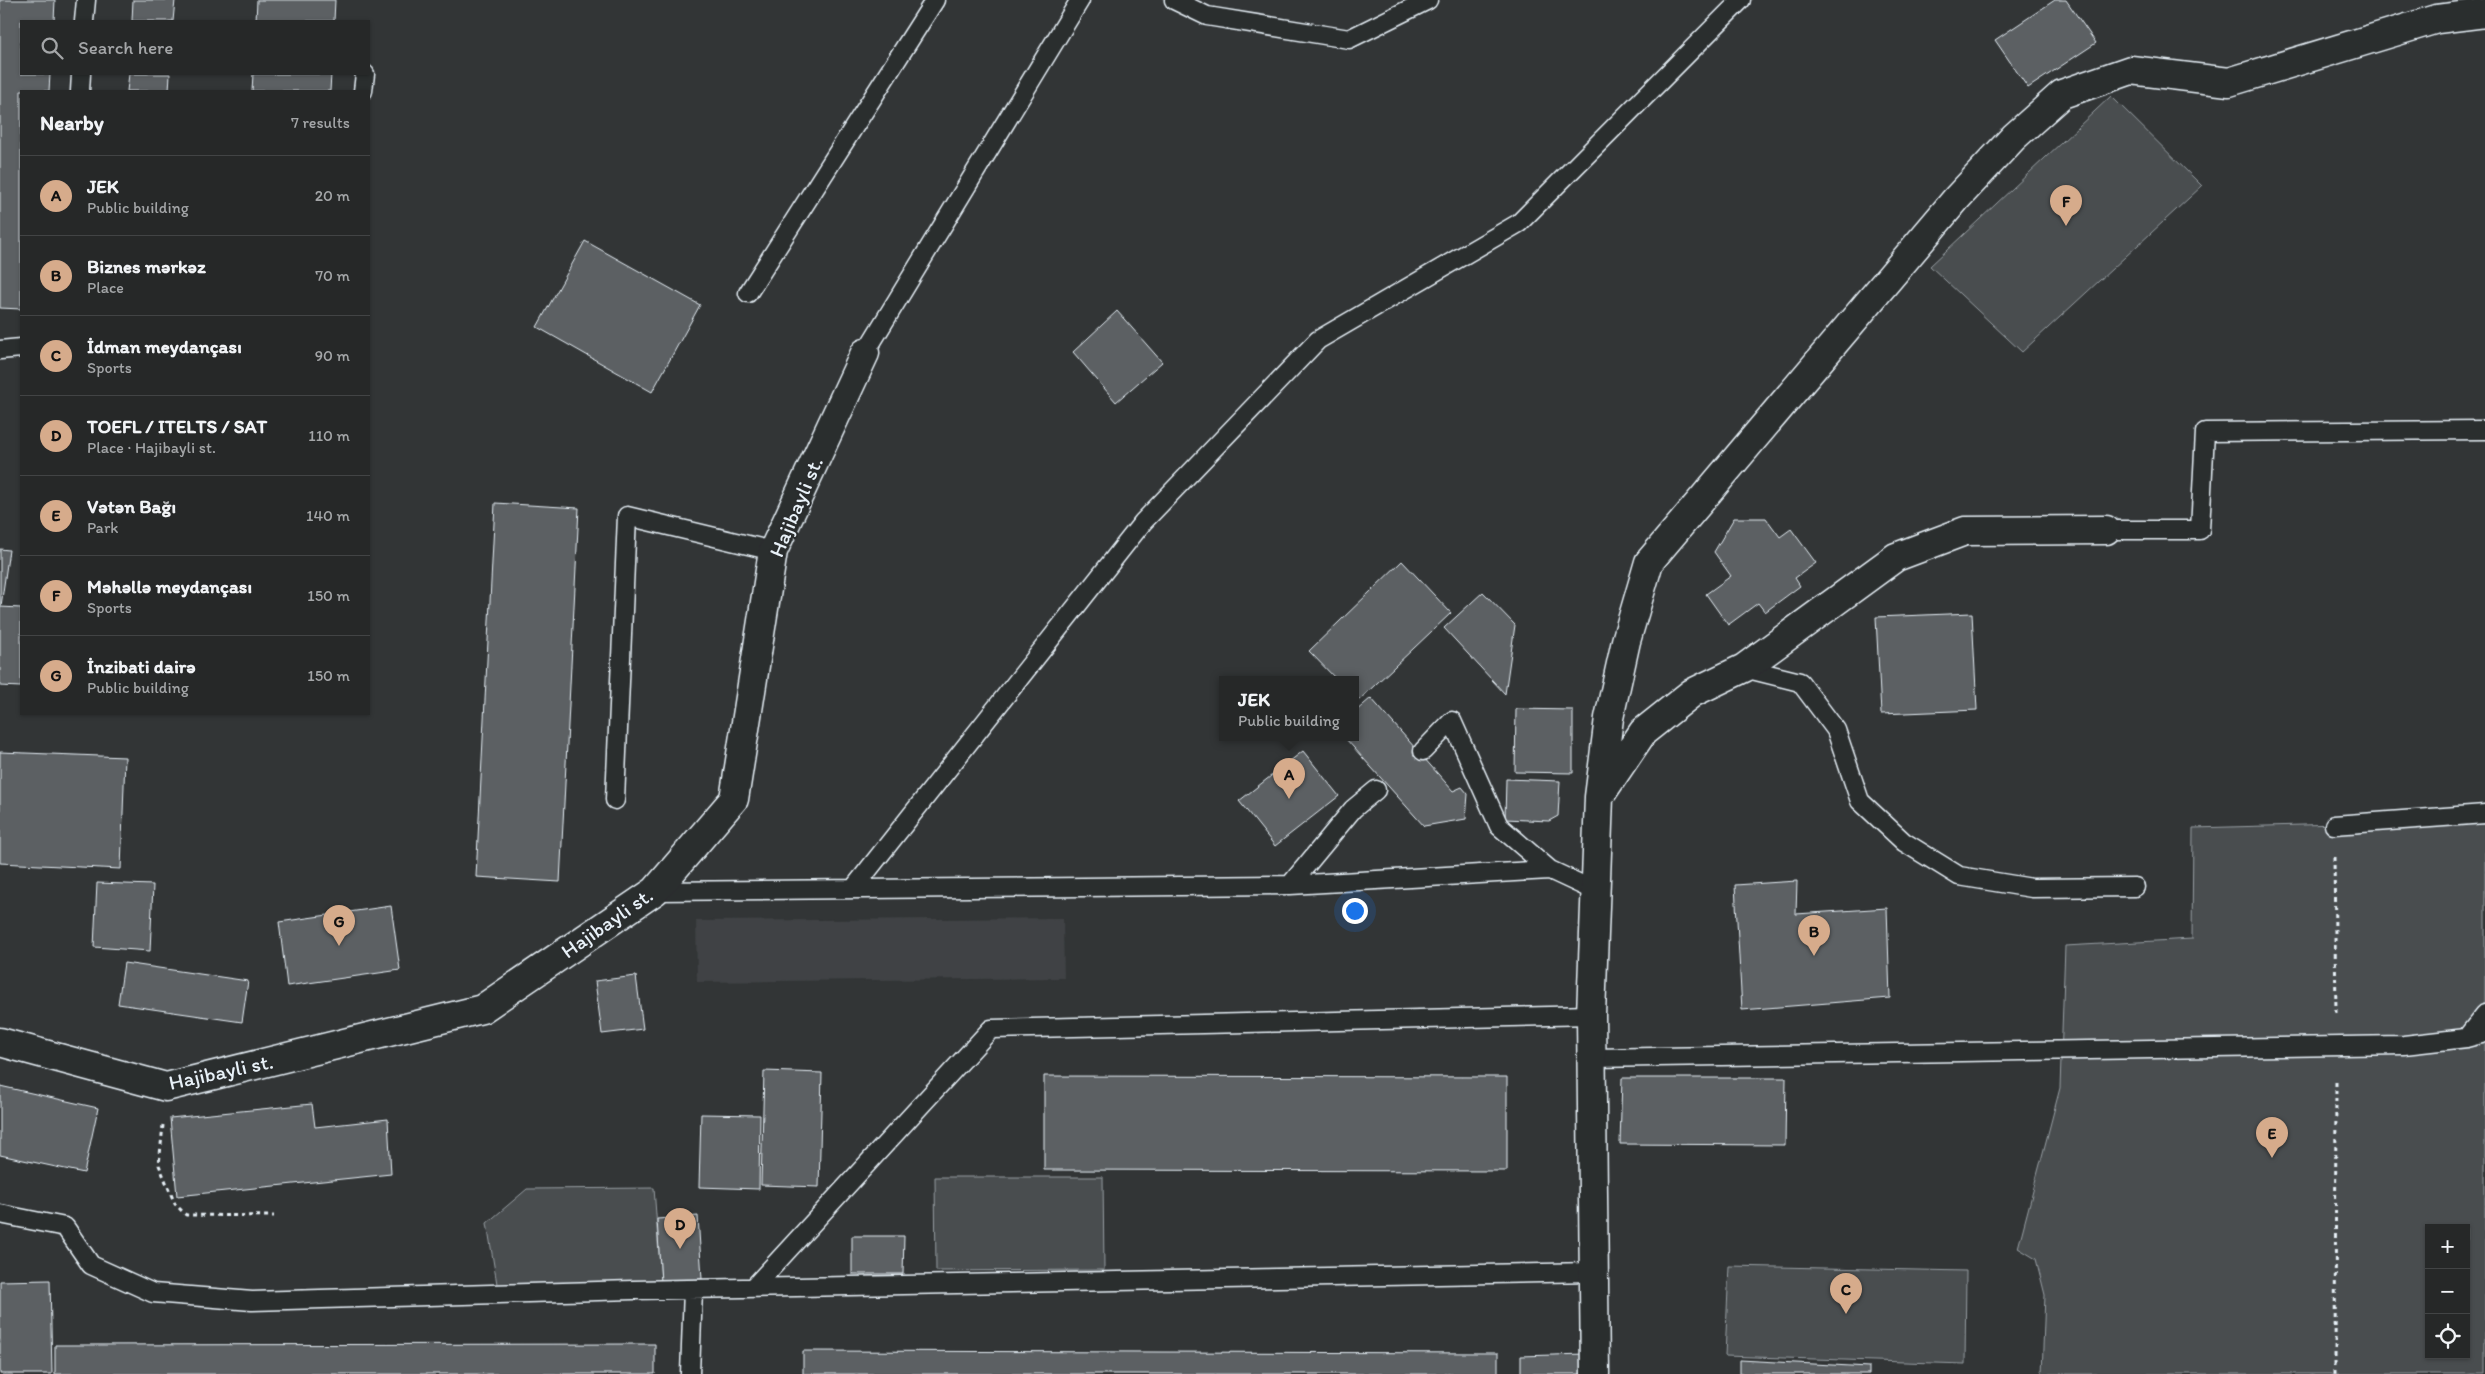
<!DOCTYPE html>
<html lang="en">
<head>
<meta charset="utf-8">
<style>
  body { margin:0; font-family:Itim,sans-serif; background:#323434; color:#f1f3f6 }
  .controls { position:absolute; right:15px; bottom:15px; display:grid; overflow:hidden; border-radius:0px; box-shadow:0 1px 4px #0004 }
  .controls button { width:45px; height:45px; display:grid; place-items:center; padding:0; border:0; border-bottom:1px solid #424445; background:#262828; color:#f1f3f6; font:25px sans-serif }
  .you { position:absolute; left:1354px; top:910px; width:18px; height:18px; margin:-12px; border:4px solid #fff; border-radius:50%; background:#1a73e8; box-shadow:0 0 0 8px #1a73e833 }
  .badge { display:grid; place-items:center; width:32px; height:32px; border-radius:50%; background:#d6ab8b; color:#111; font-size:16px; font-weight:700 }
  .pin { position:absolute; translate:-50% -41px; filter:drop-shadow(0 1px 2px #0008) }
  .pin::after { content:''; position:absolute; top:26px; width:18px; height:15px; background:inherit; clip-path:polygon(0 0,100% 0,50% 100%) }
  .popup { position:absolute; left:1219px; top:676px; width:140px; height:65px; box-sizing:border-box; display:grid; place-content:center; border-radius:0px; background:#262828; filter:drop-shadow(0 1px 4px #0005); font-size:16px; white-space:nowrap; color:#a4a6a8 }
  .popup b { font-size:19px; color:#f1f3f6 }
  .popup::after { content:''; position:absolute; left:50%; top:100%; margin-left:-10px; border:10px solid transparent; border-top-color:#262828 }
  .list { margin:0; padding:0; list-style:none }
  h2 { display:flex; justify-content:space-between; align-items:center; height:65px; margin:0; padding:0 20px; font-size:21px }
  h2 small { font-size:16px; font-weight:400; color:#a4a6a8 }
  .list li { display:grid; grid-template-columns:32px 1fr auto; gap:15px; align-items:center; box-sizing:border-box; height:80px; padding:0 20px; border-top:1px solid #424445 }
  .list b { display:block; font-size:19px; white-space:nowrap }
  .list p { margin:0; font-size:16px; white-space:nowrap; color:#a4a6a8 }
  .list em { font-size:16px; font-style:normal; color:#a4a6a8 }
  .icon { flex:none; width:28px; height:28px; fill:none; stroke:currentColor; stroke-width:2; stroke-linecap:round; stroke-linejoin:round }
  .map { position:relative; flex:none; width:2485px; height:1374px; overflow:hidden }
  .search { position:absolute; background:#262828; box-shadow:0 1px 4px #0004; left:20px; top:20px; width:350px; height:55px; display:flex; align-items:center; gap:12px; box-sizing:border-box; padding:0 18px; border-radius:0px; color:#a4a6a8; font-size:19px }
  .panel { position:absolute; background:#262828; box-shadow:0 1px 4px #0004; left:20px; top:90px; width:350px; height:625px; border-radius:0px }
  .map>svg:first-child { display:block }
</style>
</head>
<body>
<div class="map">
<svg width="2485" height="1374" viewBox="0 0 2485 1374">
  <rect width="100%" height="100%" fill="#323536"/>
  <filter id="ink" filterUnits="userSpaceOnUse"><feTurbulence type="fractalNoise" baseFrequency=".02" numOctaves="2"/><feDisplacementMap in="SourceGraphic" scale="10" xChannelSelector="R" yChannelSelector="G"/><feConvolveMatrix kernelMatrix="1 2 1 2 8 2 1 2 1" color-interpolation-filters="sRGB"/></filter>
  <g filter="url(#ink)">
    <path fill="#3f4244" d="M1063,918L1064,978L697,982L696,921Z"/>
    <path fill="#494d4f" stroke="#989fa4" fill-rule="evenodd" d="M2111,96L2202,186L2022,352L1930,266Z
      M2485,820V1374H2042L2045,1295L2036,1259L2018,1248L2060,1088L2065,946L2192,939L2193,828ZM2429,1228H2466V1355H2429Z
      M935,1177H1103L1104,1270L936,1271Z
      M654,1188L661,1282L498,1290L487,1223L527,1189Z
      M1729,1266L1966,1271L1965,1364L1725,1356Z"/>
    <path fill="#5c6063" stroke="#e8f1f8" d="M0,0H55L54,21H21V74H50L49,91H21V309L0,308Z
      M133,0H175L173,21H132Z
      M257,0H335L334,21H256Z
      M2055,0H2066L2096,43L2028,88L1995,40Z
      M129,74H170L169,91H127Z
      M253,74H331L330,91H252Z
      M585,241L700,305L652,392L537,327Z
      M1117,311L1162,362L1116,402L1073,352Z
      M495,503L579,508L560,882L476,877Z
      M1734,518H1766L1780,537L1791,529L1816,563L1795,578L1800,586L1765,612L1758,603L1728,625L1706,594L1731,576L1714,552Z
      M0,549L9,550L1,606H0Z
      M1402,561L1451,613L1357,702L1355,699V680H1337L1309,651Z
      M1483,592L1515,625L1505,694L1444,628Z
      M0,607L21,608V687L0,686Z
      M1972,613L1977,710L1881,714L1876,617Z
      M1371,698L1453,791L1462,787L1468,794L1466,819L1424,826L1345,738H1355V712Z
      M1516,709L1573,710V773L1515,772Z
      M1303,751L1339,796L1275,846L1239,801Z
      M0,752L125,757L121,869L0,863Z
      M1506,779L1560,781L1558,816L1549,821L1505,819Z
      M1797,881L1796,914L1887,908L1890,998L1742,1010L1735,885Z
      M97,883L153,885L150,951L94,947Z
      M391,906L400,970L287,986L279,922Z
      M124,963L248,981L242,1022L118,1004Z
      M636,976L643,1029L602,1034L595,981Z
      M764,1071L822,1073L819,1187L761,1185Z
      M1044,1076L1507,1077V1171L1044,1170Z
      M1622,1078H1786L1785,1145L1620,1144Z
      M0,1086L98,1108L84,1173L0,1155Z
      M312,1104L315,1127L388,1119L391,1174L177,1196L170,1118Z
      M701,1114L760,1115L759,1189L699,1187Z
      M698,1216L702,1279L661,1282L657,1219Z
      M852,1236H904L903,1274H852Z
      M50,1280L52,1374H0V1281Z
      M655,1344V1374H55V1345Z
      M803,1351L1498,1353V1374H803Z
      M1585,1354L1586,1374H1521V1356Z
      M1740,1360L1869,1367V1374H1740Z"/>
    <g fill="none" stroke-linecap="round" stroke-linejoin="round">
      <g stroke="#e8f1f8" stroke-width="21">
        <path id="service" d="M1174,0L1207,16L1349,39L1428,0
          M84,21L86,0
          M80,91L81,74
          M363,91L365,74
          M748,293L935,0
          M0,350L21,348
          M865,353L1080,0
          M2106,530H2200L2205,432L2485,430
          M1744,668L1800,682L1836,730L1860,801L1904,842L1959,876L2032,888L2135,887
          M1423,751L1452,721L1499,826L1550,870
          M615,800L627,516L773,551
          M2334,825L2485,814
          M1290,885L1353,809L1376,790
          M853,889L1143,522L1318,340L1519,223L1741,0
          M655,891L1290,885L1550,870L1595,891
          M2466,1038L2485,1014
          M1591,1058L2404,1045L2466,1038L2485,1033
          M0,1214L65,1227L91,1265L153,1293L252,1301L633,1290L1592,1272
          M753,1288L991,1029L1591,1015
          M690,1374L693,1289"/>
      </g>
      <g stroke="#e8f1f8" stroke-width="31">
        <path id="minor" d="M1599,797L1609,718L1626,641L1649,562L1957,198L2014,137L2062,94L2131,70L2229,82L2437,19L2485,13
          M0,1042L166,1087L482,1009L655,891L734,799L773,551L865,353
          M1595,1374L1591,1015L1599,797L1643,732L1692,693L1744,668L1896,557L1965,531L2106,530"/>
      </g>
      <path stroke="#e8f1f8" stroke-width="3" stroke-dasharray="4 4" stroke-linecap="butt" d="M2334,857L2336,1013
        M163,1125L159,1165L175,1204L186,1215L274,1216
        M2335,1374L2336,1080"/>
      <use href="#service" stroke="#2a2d2e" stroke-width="18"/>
      <use href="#minor" stroke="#2a2d2e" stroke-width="28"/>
    </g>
  </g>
  <g text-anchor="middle" stroke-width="4" stroke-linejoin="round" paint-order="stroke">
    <g font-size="21" fill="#e8f1f8" stroke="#2a2d2e">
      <text transform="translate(796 507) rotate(-67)" y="7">Hajibayli st.</text>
      <text transform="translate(607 923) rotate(-35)" y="7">Hajibayli st.</text>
      <text transform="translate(221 1072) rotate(-12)" y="7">Hajibayli st.</text>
    </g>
  </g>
</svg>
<div class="controls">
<button>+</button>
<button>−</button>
<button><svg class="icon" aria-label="locate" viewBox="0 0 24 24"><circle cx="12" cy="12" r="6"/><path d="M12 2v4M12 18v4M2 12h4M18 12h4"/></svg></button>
</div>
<div class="you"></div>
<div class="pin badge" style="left:1289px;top:799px">A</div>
<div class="popup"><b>JEK</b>Public building</div>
<div class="pin badge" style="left:1814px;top:956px">B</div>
<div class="pin badge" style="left:1846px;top:1314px">C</div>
<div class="pin badge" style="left:680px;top:1249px">D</div>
<div class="pin badge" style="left:2272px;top:1158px">E</div>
<div class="pin badge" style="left:2066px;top:226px">F</div>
<div class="pin badge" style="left:339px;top:946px">G</div>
<div class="search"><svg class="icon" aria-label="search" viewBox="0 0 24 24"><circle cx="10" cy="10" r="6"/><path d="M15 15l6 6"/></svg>Search here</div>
<section class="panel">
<h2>Nearby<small>7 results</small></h2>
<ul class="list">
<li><span class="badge">A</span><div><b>JEK</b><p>Public building</p></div><em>20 m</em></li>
<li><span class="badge">B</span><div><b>Biznes mərkəz</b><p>Place</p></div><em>70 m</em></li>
<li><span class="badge">C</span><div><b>İdman meydançası</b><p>Sports</p></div><em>90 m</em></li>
<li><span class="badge">D</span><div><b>TOEFL / ITELTS / SAT</b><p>Place · Hajibayli st.</p></div><em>110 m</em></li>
<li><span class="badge">E</span><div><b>Vətən Bağı</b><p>Park</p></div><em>140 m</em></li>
<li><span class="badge">F</span><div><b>Məhəllə meydançası</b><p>Sports</p></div><em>150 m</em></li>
<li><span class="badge">G</span><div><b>İnzibati dairə</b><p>Public building</p></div><em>150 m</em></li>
</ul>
</section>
</div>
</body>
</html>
